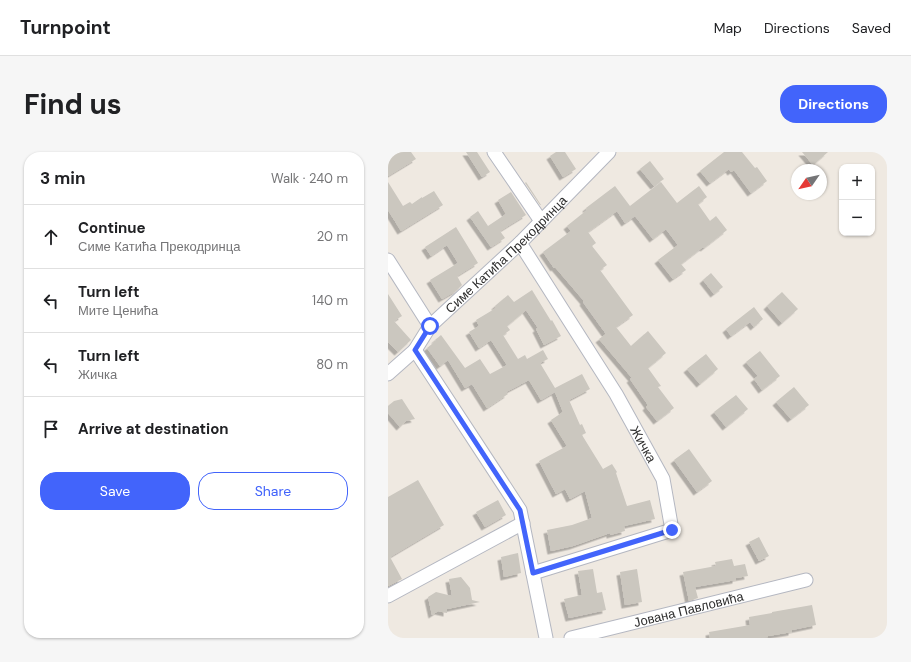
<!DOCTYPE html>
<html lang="en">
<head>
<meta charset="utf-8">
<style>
  body { margin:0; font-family:"DM Sans",sans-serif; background:#f6f6f6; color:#202124 }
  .controls { position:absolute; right:12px; top:12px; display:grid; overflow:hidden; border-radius:8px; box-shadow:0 1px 3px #0004 }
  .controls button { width:36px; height:36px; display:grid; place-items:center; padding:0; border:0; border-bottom:1px solid #e0e0e0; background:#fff; color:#202124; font:20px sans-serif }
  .compass { position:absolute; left:403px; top:12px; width:36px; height:36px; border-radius:50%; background:#fff; box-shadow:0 1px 3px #0004; rotate:236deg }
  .stop { position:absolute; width:12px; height:12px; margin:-9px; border:3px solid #4264fb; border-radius:50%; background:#fff }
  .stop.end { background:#4264fb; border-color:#fff; box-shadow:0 1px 4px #0008 }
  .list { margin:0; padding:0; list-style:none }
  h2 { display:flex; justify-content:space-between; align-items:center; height:52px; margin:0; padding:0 16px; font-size:17px }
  h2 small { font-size:13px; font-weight:400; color:#757577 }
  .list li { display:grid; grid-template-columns:26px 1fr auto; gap:12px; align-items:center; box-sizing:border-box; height:64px; padding:0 16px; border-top:1px solid #e0e0e0 }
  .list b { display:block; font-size:15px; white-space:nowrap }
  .list p { margin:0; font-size:13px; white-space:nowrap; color:#757577 }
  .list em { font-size:13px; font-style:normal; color:#757577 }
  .actions { display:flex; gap:8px; padding:12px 16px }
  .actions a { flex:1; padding:9px 0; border:1px solid #4264fb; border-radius:16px; text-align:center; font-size:14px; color:#4264fb }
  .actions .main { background:#4264fb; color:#fff }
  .icon { flex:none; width:22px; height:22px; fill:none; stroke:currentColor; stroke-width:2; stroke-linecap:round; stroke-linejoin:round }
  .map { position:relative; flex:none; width:499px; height:486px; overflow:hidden; border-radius:16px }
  header { display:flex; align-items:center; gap:24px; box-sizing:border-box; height:56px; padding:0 20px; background:#fff; border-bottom:1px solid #e0e0e0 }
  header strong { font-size:19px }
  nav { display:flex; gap:22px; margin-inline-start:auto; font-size:14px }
  .intro { display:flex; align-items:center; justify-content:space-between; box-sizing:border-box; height:96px; padding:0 24px }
  h1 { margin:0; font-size:28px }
  .button { padding:10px 18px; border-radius:16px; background:#4264fb; color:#fff; font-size:14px; font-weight:700 }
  main { display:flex; gap:24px; padding:0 24px }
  aside { flex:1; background:#fff; border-radius:16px; box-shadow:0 1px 3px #0004 }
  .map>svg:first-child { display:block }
</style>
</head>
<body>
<header>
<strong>Turnpoint</strong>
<nav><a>Map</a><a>Directions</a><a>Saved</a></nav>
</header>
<div class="intro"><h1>Find us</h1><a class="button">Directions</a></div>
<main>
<aside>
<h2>3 min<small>Walk · 240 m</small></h2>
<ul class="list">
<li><svg class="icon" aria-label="ahead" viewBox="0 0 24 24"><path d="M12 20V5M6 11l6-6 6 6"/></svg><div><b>Continue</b><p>Симе Катића Прекодринца</p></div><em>20 m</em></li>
<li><svg class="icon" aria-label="left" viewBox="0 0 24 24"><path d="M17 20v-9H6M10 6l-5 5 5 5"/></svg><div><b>Turn left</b><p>Мите Ценића</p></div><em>140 m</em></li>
<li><svg class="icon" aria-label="left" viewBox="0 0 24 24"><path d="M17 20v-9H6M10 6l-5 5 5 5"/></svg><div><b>Turn left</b><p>Жичка</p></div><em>80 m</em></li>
<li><svg class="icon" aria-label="arrive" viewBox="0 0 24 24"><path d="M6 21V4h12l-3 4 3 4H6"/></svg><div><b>Arrive at destination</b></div></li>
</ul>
<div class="actions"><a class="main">Save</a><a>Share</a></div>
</aside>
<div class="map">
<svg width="499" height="486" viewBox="0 0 499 486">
  <defs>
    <filter id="shadow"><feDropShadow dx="-3.5" dy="3.5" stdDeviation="0" flood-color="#0004"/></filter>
  </defs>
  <rect width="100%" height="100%" fill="#efe9e1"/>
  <path fill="#cbc7bf" filter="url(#shadow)" d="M0,0H23L28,7L0,24Z
    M78,0H89L102,20L94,25Z
    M168,0H177L188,17L175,25L162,4Z
    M336,0H354L367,16L369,15L379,29L363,41L346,18L343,20L341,17L322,31L312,19Z
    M414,0H440L425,13Z
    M262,9L276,27L266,34L252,17Z
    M0,30L15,54L22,50L24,52L34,45V46L46,39L55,53L13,79L0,58Z
    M138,30L153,53H152L137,31Z
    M273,30L289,51L311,34L319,45L310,52L322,69L328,64L339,78L316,96L315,95L293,112L298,118L285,127L270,108L290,93L278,77L265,87L247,64L237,71L229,59L200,80L208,91L204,94L219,113L212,118L245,163L228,175L243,194L260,179L278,201L260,216L273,234L270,235L286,256L269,269L258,255L260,253L242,227L244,226L211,187L218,182L195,150L196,149L167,115L166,116L155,100L183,79L179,74L199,58L198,56L227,34L242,54Z
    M123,40L138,63L112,79L117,86L103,95L82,65L90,59L100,74L118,62L110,48Z
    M68,75L90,111L69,124L74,133L68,139L54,147L42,128L70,111L59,93L43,104L37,95Z
    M323,121L335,135L326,142L315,128Z
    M144,138L163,169L164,168L173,184L156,193L148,177L150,176L138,158L119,174L122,178L115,183L130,207L137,203L139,207L155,198L160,207L152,211L167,236L194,222L202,237L181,248L192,273L194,272L198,281L194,283L215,317L224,312L229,320L228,321L239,354L262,348L267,367L236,374L237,379L222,383V381L185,394L163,399L159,378L184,373L204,366L197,339L182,347L177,337L168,342L151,309L179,294L163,268L175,260L167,240L153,248L141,228L118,240L120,242L99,256L84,232L77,236L60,208L52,214L39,196L48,189L47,188L53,183L77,216L92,207L102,222L119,213L103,188L91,196L81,180L91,174L88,168L108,156L107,154L120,143L126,150Z
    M394,140L410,157L394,171L379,154Z
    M0,142L14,164L6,169L23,188L10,200L0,190Z
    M366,155L375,167L366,175L362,170L343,184L338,177Z
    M372,199L392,224L374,238L366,227L370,224L358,210Z
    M318,202L330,217L312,232L299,217Z
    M406,235L421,253L403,267L388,250Z
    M348,243L360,257L338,275L326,260Z
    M14,247L27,267L18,269L12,275L0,261V254L6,249Z
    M301,297L324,329L309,340L286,308Z
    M30,328L56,373L2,405L14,427L0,434V345Z
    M110,348L118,363L97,375L88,360Z
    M371,385L381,404L371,409L361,390Z
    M130,401L133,421L116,425L113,405Z
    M344,407L346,414L357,412L360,424L348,426V428L307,435L310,446L301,449L295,420L328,414L327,410Z
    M205,417L209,441L214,440L218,458L181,466L176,447L194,443L190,419Z
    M249,417L254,450L237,453L232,420Z
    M73,425L82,436L84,448L92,450L59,457V461L50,459L44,463L40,445L48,440L64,444L61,427Z
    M424,453L428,473L404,478V480L380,484V485L372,486H322L321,480L362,473L361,465L384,461V460Z"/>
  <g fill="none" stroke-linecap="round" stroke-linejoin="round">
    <g stroke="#b4b7c1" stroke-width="15">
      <g id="street">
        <path d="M106,0L153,69"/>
        <path id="s1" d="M132,91L228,242L275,327L284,378L145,421"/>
        <path d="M0,108L42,174"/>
        <path d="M27,198L132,358L158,486"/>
        <path id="s2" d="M0,222L27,198L42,174L132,91L221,0"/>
        <path d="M0,444L135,371"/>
        <path id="s3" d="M183,486L418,428"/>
      </g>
    </g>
    <use href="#street" stroke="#fff" stroke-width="13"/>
  </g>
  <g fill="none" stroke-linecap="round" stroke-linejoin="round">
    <path stroke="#4264fb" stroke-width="5" d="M42,174L27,198L132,358L145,421L284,378"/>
  </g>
  <g text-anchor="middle" stroke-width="3" stroke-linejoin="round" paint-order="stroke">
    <g font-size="13" fill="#2e2e2e" stroke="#fff">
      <text dy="5" stroke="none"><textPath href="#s2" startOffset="169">Симе Катића Прекодринца</textPath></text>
      <text dy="5" stroke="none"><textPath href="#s1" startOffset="236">Жичка</textPath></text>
      <text dy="5" stroke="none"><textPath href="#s3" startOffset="121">Јована Павловића</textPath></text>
    </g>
  </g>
</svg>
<div class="controls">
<button>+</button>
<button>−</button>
</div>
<svg class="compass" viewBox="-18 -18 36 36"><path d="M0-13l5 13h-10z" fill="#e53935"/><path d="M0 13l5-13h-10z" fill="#757577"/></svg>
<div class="stop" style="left:42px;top:174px"></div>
<div class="stop end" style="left:284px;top:378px"></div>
</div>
</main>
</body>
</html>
